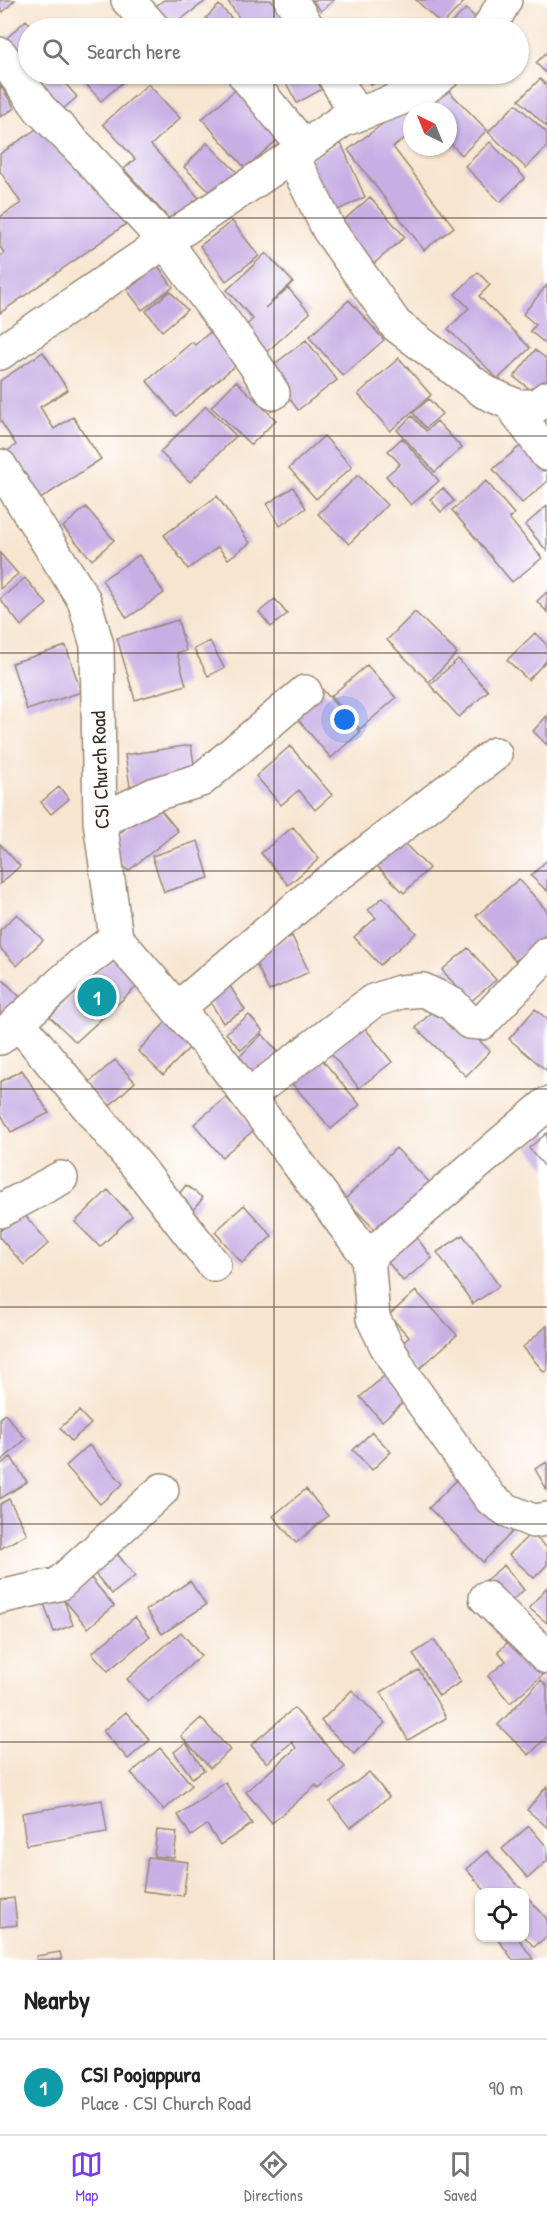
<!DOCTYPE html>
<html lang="en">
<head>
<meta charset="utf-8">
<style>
  body { margin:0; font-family:"Patrick Hand",sans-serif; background:#f2f2f2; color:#202124 }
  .controls { position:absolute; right:18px; bottom:18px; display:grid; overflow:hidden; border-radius:12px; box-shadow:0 2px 4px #0004 }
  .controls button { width:54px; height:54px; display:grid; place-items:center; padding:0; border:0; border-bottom:2px solid #e0e0e0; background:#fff; color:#202124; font:30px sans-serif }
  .compass { position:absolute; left:403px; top:102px; width:54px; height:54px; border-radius:50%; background:#fff; box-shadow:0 2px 4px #0004; rotate:317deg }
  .you { position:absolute; left:345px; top:720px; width:21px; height:21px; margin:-15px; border:4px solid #fff; border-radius:50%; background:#1a73e8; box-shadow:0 0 0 9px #1a73e833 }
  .badge { display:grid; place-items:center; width:39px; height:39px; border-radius:50%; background:#7c3aed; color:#fff; font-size:20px; font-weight:700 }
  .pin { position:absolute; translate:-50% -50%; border:3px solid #fff; box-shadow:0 2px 6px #0006 }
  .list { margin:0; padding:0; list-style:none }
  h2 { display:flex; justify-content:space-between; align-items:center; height:78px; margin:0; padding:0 24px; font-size:26px }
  h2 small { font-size:20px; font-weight:400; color:#757577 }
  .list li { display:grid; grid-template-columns:39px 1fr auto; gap:18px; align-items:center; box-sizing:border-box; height:96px; padding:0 24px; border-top:2px solid #e0e0e0 }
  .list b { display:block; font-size:22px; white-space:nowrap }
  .list p { margin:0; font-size:20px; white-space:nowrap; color:#757577 }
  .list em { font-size:20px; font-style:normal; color:#757577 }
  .icon { flex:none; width:33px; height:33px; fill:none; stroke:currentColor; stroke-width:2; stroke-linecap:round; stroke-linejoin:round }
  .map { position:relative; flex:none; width:547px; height:1960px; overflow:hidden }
  .search { position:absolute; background:#fff; box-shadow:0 2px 4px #0004; left:18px; right:18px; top:18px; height:66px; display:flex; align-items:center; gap:15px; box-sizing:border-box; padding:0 21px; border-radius:33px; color:#757577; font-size:22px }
  .sheet { height:174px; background:#fff }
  nav { display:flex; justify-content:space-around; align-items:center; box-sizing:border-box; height:84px; border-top:2px solid #e0e0e0; background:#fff; font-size:16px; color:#757577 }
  nav a { display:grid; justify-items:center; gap:3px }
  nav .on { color:#7c3aed }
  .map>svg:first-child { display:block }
</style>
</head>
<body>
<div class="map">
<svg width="547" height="1960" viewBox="0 0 547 1960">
  <rect width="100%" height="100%" fill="#fff"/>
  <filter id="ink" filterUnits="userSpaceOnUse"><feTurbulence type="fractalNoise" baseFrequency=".0167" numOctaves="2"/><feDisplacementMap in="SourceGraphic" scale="12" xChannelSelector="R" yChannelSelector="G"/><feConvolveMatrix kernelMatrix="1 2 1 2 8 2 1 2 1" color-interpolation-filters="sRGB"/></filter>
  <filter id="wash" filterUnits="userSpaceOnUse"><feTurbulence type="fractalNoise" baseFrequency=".008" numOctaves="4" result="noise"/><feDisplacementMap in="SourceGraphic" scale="24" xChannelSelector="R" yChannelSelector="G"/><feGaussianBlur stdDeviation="1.35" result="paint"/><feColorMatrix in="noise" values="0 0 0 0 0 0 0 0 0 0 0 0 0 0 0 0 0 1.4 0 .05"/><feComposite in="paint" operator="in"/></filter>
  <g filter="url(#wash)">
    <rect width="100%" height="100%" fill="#f7e5d0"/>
    <g id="blocks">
      <path fill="#c7afe4" d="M0,0H15L3,12L0,9Z
        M164,0H207L169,28L153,8Z
        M227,0H271L287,24L280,28H246Z
        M312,0H334L321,11Z
        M416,0H466L442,25Z
        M219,5L241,28H216L206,18Z
        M466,9L483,25L480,28H446Z
        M124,18L133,28H112Z
        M26,20L33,28H28V62L7,38Z
        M547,52V74L536,63Z
        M53,74H57L77,97L55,116L33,91Z
        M77,74H132L101,101Z
        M281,74H316L324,88L297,103Z
        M364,74H387L372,85Z
        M540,79L547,86V127L519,100Z
        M441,83L487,130L462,155L448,141V111H419L415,107Z
        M148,84L180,118L151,145L199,198L173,223L124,169L135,159L103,124Z
        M0,85L15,108L0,117Z
        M240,86L283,135L245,168L202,119Z
        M516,104L547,133V147L526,168L488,132Z
        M404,108L412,118V133L393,147L454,227L424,250L348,150Z
        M48,121L133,219L0,313V256L4,253L0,247V217L21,203L0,171V154Z
        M490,142L525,178L500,202L465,166Z
        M207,143L237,172L214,196L184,167Z
        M341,143L365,197L332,213L307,159Z
        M370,197L405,237L371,266L336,227Z
        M232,221L259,256L226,281L200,246Z
        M266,253L293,282L265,308L288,288L310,313L262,356L240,331L253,319L227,290Z
        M158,266L173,287L142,310L127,290Z
        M478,272L490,285L479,296L530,348L498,379L448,329L469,308L455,294Z
        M547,285V345L530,331L536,325L523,314Z
        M170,291L187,310L162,331L146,311Z
        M349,300L384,340L343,376L309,337Z
        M216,327L243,359L176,416L147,381L192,342L195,345Z
        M306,340L337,380L298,410L268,369Z
        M535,350L547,359V386L539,396L514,377Z
        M43,352L68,390L40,407L54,429L73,417L101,459L39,500L7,451L16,445L0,420V381Z
        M399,358L431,395L390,431L358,394Z
        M236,381L276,420L251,445L211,407Z
        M429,399L442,414L426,428L413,413Z
        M206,406L236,436L190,482L160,452Z
        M412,416L426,431L437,421L462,448L435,472L397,430Z
        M324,436L352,467L316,499L289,468Z
        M402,438L439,481L411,505L386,476L400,464L388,451Z
        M525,442L547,468V482L522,503L493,469Z
        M358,475L387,505L349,544L318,514Z
        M486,481L514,514L509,518L542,558L512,582L452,510Z
        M293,487L306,508L280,526L267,504Z
        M443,488L454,501L441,512L430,499Z
        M217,496L250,543L228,559L218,547L188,569L164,535Z
        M547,506V551L525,525Z
        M86,507L114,540L92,560L63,527Z
        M0,553L18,574L0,589Z
        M139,555L164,593L127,618L102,580Z
        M25,578L47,604L21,626L0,599Z
        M547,592V612L537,601Z
        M275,599L287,614L271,627L259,612Z
        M415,612L457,653L429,682L387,640Z
        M178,620L186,651L177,653L186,685L135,700L117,638Z
        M535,633L547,645V660L528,680L507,660Z
        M210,641L224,668L208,676L194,649Z
        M66,646L81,692L27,710L12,663Z
        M458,659L488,691L459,717L430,685Z
        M367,665L396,698L360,729L331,696Z
        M323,690L360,732L331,758L294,715Z
        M547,716V745L533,731Z
        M191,745L196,776L130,786L125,755Z
        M290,746L332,795L315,810L299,790L281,805L256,776Z
        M59,787L69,799L51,814L41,802Z
        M156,804L178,831L128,871L106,844Z
        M293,827L319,859L288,885L261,853Z
        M400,839L429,868L404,893L375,864Z
        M198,841L209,878L164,892L152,856Z
        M0,844L20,866L0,884Z
        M547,860V891L531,876Z
        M519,879L547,911V933L515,961L476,916Z
        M383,897L416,933L380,965L354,937L376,918L368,910Z
        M17,914L43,940L17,966L0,948V930Z
        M292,936L309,972L269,991L252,955Z
        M468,948L496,980L470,1002L442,970Z
        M118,952L144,980L76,1042L50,1017Z
        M3,980L25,1002L0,1026V982Z
        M230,986L245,1010L223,1023L209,1000Z
        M440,1003L490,1051L466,1076L416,1028Z
        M535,1009L547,1019V1071L509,1039Z
        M249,1015L263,1031L241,1050L226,1033Z
        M169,1019L194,1043L163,1075L138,1051Z
        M360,1022L392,1062L359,1088L327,1049Z
        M262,1034L279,1053L253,1079L235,1061Z
        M320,1057L360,1105L331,1129L291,1082Z
        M115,1060L135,1082L107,1108L86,1085Z
        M22,1070L49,1113L11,1132L0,1113V1082Z
        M226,1097L254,1130L222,1157L194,1124Z
        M547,1133V1169L529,1148Z
        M396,1148L435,1188L384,1239L345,1199Z
        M186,1185L203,1198L189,1215L173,1202Z
        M108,1190L132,1216L100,1247L75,1222Z
        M244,1205L272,1236L242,1263L215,1232Z
        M22,1212L49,1243L24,1265L0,1238V1231Z
        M414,1234L432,1258L403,1281L384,1257Z
        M463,1235L499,1286L473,1304L437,1252Z
        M416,1291L457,1335L418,1370L398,1348L409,1337L389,1315Z
        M547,1326V1370L544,1372L523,1347Z
        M390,1371L412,1395L382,1421L360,1397Z
        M79,1411L91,1424L71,1441L60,1428Z
        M5,1414L26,1439L0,1462V1418Z
        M372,1432L391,1452L372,1470L353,1450Z
        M89,1445L123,1484L100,1504L66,1466Z
        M11,1457L27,1482L0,1499V1465Z
        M547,1462V1490L535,1469Z
        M461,1476L515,1529L483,1562L429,1508Z
        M306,1489L328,1516L296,1543L273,1516Z
        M9,1499L27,1534L0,1549V1504Z
        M531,1533L547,1548V1565L534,1578L509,1555Z
        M114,1550L135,1576L112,1594L91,1569Z
        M504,1565L524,1590L506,1605L486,1580Z
        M91,1578L114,1606L88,1628L64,1600Z
        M190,1581L206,1605L162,1634L146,1610Z
        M547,1587V1623L529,1608Z
        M62,1595L73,1625L54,1632L43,1601Z
        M135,1617L150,1636L108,1671L92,1653Z
        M181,1632L201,1656L148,1702L127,1679Z
        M512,1639L543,1675L510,1703L488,1676L506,1661L498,1651Z
        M434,1640L461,1682L439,1696L413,1654Z
        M419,1670L446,1718L408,1740L381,1692Z
        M541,1680L547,1686V1737L529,1755L498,1725Z
        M352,1690L385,1723L354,1754L321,1721Z
        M294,1708L345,1767L319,1789L316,1785L272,1823L246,1792L296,1748L292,1742L267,1763L251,1745Z
        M126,1712L150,1740L128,1759L103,1731Z
        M201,1718L230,1750L210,1768L181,1736Z
        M186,1743L204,1770L192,1778L174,1752Z
        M160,1748L192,1785L164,1810L131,1773Z
        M369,1772L389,1797L350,1828L330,1802Z
        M225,1782L252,1824L220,1845L207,1825L191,1836L178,1815Z
        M547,1786V1827L527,1810Z
        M102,1800L107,1832L26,1845L22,1813Z
        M529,1826L547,1847V1861L528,1878L502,1849Z
        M157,1830L177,1832L174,1858L154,1856Z
        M487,1851L524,1892H486L466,1869Z
        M148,1857L188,1862L183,1896L143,1891Z
        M524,1893L547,1919V1936L534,1947L524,1936Z
        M14,1898L17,1925L0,1927V1900Z
        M497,1938H518L533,1959L513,1960Z
        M60,1952L62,1960H37L36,1956Z"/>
    </g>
  </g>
  <g filter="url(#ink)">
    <use href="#blocks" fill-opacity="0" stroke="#987" stroke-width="1.5"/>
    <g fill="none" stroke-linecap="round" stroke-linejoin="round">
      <g stroke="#987" stroke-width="36">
        <path id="street" d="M128,0L153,28
          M291,0L308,28
          M489,28L505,0
          M0,54L40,109L84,153L165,241L254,363L273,393
          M244,74L304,147
          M333,74L357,115
          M292,156L343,120L421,91L443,74
          M0,353L292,156L329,230L396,325L485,392L517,406H536L547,398
          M510,403L547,454
          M0,466L84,600L97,645L100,821L116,938
          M100,821L155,794L201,780L305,692
          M116,938L218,1056L368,1257L373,1318L386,1345L404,1376L475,1477L491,1499L507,1510L533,1521L547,1519
          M177,1009L309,897L495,754
          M18,1022L138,1167L214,1265
          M0,1038L82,964L116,938
          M248,1096L373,1001L400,992L423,990L452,1004L469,1022L482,1023L547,954
          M0,1211L61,1178
          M368,1257L547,1104
          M0,1597L59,1584L162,1490
          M486,1598L547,1657"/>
      </g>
      <use href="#street" stroke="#fff" stroke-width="33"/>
    </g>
  </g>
  <path fill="none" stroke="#3b2a1e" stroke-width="1.5" stroke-opacity="0.55" d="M274,0V28M274,74V1960M0,218H547M0,436H547M0,653H547M0,871H547M0,1089H547M0,1307H547M0,1524H547M0,1742H547"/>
  <g text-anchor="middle" stroke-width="4.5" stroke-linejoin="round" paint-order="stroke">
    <g font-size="20" fill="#3b2a1e" stroke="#fff">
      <text transform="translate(100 770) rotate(-92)" y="7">CSI Church Road</text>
    </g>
  </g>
</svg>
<div class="controls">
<button><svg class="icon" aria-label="locate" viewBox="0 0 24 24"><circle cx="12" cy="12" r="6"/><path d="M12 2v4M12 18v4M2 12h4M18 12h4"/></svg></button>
</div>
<svg class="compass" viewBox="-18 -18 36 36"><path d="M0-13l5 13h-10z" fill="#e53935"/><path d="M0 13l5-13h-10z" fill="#757577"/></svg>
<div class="you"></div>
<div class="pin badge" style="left:97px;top:997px;background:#0f9aa8">1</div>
<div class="search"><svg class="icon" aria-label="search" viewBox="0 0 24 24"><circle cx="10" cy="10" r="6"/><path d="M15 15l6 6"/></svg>Search here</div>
</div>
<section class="sheet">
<h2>Nearby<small></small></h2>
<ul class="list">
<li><span class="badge" style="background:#0f9aa8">1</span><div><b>CSI Poojappura</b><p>Place · CSI Church Road</p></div><em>90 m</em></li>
</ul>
</section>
<nav>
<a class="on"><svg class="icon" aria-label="map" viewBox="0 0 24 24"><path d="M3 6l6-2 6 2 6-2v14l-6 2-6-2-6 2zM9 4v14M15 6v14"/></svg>Map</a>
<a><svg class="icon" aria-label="directions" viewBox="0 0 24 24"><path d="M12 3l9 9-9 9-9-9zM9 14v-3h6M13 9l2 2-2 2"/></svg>Directions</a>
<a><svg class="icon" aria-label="saved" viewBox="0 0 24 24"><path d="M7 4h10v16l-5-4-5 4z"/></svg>Saved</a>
</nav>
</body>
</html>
